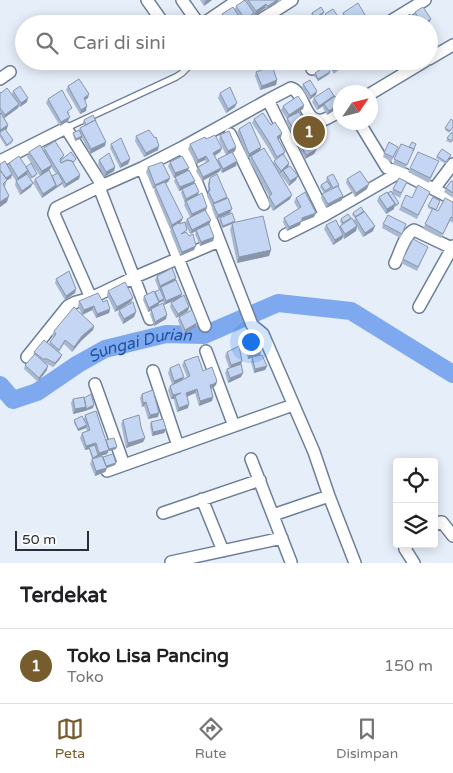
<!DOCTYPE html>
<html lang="id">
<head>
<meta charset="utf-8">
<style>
  body { margin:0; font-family:"Varela Round",sans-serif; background:#f6f6f6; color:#202124 }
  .controls { position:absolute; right:15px; bottom:15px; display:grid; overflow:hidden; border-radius:5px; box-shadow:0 2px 12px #0003 }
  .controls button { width:45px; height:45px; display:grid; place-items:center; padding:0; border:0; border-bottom:1px solid #e0e0e0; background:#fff; color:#202124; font:25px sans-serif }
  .compass { position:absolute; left:333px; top:85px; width:45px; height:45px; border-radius:50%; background:#fff; box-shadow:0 2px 12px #0003; rotate:55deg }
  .scale { position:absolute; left:15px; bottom:12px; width:74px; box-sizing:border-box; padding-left:5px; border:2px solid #282f3a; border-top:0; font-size:14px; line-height:18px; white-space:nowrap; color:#282f3a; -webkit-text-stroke:4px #fafafa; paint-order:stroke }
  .you { position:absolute; left:250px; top:341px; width:18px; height:18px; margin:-12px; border:4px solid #fff; border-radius:50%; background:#1a73e8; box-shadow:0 0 0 8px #1a73e833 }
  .badge { display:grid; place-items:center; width:32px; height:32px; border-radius:50%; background:#775c2e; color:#fff; font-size:16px; font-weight:700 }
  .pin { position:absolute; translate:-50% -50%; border:2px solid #fff; box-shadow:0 1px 5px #0006 }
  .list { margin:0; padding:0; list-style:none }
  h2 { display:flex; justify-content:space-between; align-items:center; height:65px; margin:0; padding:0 20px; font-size:21px }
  h2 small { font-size:16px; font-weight:400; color:#757577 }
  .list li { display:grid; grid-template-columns:32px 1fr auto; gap:15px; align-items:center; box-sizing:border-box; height:75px; padding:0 20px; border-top:1px solid #e0e0e0 }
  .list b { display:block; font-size:19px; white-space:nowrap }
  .list p { margin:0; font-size:16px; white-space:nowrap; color:#757577 }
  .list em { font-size:16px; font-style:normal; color:#757577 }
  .icon { flex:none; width:28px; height:28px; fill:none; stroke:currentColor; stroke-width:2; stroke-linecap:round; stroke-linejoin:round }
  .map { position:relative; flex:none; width:453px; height:563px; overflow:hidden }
  .search { position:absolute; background:#fff; box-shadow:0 2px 12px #0003; left:15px; right:15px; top:15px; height:55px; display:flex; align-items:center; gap:12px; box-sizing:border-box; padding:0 18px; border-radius:28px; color:#757577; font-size:19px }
  .sheet { height:140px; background:#fff }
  nav { display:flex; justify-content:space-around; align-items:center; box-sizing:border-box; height:70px; border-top:1px solid #e0e0e0; background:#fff; font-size:14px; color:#757577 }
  nav a { display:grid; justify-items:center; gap:2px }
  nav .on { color:#775c2e }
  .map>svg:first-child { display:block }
</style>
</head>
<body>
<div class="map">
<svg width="453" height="563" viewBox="0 0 453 563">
  <rect width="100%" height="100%" fill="#e6eefa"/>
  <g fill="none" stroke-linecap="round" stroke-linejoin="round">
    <path stroke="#7ea9ee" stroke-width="18" id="s1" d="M0,385L13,400L37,392L78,364L105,349L166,334L204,335L278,303L351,311L453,374"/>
    <g stroke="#6d7e98" stroke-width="8">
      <path id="lane" d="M66,128L176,77L182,73L193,62"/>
    </g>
    <g stroke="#6d7e98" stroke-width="14">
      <path id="street" d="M147,0L164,24
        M182,0L196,20L200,23L207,21L238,0
        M254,24L292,0
        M386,24L425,0
        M429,59L453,45
        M192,61L193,62L194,61
        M312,69L325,61
        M0,79L10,72
        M370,94L425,61
        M268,100L325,215
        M359,122L387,168L400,172L453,199
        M230,134L264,204
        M183,147L252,325L263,334L314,452L329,496L355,563
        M0,161L66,128L102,185
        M142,168L205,326
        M99,187L150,319
        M434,189L453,164
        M285,235L325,215L400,172
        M395,263C400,253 404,235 414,230L452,248L453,246
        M91,298L135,277L219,241
        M419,307L452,248
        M206,351L234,426
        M27,357L68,306L76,302L91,298L54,214L56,208L99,187L142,168L183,147L268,100L291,88C305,92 304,124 323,120C329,118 335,114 340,111
        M153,371L178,446
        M95,384L124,465
        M251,459L291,562
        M107,471L293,405
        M202,499L223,551
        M163,513L260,480
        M273,515L329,496
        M434,525L440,522H442L453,536
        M408,544L405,549L414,563
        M171,562L282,538"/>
    </g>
    <use href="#lane" stroke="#fff" stroke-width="5.5"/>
    <use href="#street" stroke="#fff" stroke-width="11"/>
  </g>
  <path fill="#a9b8d1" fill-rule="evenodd" d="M200,0H212L204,6Z
    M245,0H281L278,2L277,1L276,4L266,10L265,8L254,16L253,14L252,17L243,23L242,21L241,24H225L221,18L222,14L235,10L236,6Z
    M324,12L323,14L314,20L311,15L312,13Z
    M415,12L431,19L429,23L418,24L413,17Z
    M343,13L364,19L357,24H346L342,17Z
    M325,14L341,21L340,24H327L324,19Z
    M339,61H350V63L343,68L339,62Z
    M351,61H363L355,67Z
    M331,66L340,69L334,74L330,68Z
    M256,72L277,80L276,85L260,90L255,76Z
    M315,73L329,74L318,81L314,76Z
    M303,84L316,95L309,100L302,88Z
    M68,86L88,98L85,100L86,111L80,114L66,90Z
    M13,91L27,102L20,107L19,106L18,108L4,118L7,129L5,130L13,140L12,143L6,147L0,137V92L1,93L12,94Z
    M220,93L235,107L226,113L218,98Z
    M314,98H333L340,103L338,108L327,115L323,108V106L317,110L312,102Z
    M48,99L70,113L68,114V121L60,126L46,103Z
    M304,105L303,109L297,113L303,123L318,136L311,140L316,150L314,154L305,159L299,148L300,144L306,140L299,129L300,126L291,132L286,122L287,119L281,110L283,106Z
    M254,119L271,125L282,133L281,137L278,139L285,152L284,156L289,163L288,167L296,180L289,186L281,175L282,172L280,174L290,199L273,211L268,201L269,196L249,160L251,157L248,158L237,133L239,129L273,163L275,160L267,146L252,123Z
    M84,120L105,146L90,154L82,138L75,141L73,135V133L79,130L80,128L85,126L83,122Z
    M453,127L449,133L445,130V128Z
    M453,129V140L451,143L446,141L451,133Z
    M220,135L236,147L235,151L233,153L237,161L236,166L222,173L220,170L219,172L202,181L196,171L198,167L206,162L205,160L196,164L188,149L190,144L206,139L222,148L220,152L215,156L217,161L218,159L226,155L219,140Z
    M136,136L158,150L144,157L135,141Z
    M111,144L130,159L128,164L120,168L110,148Z
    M401,144L409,147L416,144L405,169L393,164Z
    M44,148L64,155L63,158L76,159L75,161L73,163L80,175L79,179L64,188L62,184L42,198L33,183L35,179L40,176L27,157L29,152L43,151ZM51,167L56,174L52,176L49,170L50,169Z
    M397,151L391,162L383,157L384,153Z
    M451,155L446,164L436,158L437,156Z
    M99,160L115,167L114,171L104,177L98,164Z
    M170,162L188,170L195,181L194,183L198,195L206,211L209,225L214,237L213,241L200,246L195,234L196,231L190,234L185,223L187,219L190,217L184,205L185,203L181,193L182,190L179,191L174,181L176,177L174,178L168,166Z
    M9,163L26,167L36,176L31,179L27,173V174L31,187L20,195L15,185L16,181L12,175L11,178L7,180L5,187L7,202L0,207V164L8,166Z
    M437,165L429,183L408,172L410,168Z
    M148,167L170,178L168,182L166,183L181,222L178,224L186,233L194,250L180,256L170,231L171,229H170L154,191L155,188L153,189L146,172Z
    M327,177L339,185L338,187L342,200L326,208L321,198L322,194L324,193L320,187L321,185L327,181L326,180Z
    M210,178L227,197V199L230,213L216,219L212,209V207L207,196L208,193V183Z
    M347,179L367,189L355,197L346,183Z
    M453,180V198L444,192L446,188Z
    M407,182L400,198L393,194L399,203L398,205L395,207H394V209L386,214L377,201L379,197L388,193H392L393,189Z
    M428,196L417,219L399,210L401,206L412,198Z
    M433,197L436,210L438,211L453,202V223L450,221L441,238L423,229L432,210L428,208Z
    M296,198L314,217L301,222L300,225L287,231L283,222L284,218L298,209L294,202Z
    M353,213L373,231L363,237L357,227L356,231L344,239L343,237L342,239L333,245L324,229L326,225L339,227L342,225L340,221L341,219L351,218L354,221L355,218L352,215Z
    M220,218L234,223L271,250L269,256L237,263L230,229L232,224L222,228L219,220Z
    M383,224L405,228L400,238L382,228Z
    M428,247L417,271L401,263L403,259Z
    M157,276L176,280L182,294L180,298L189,307L188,311L176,318L170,307L171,303L178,298L164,305L163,301L159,303L158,305L166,319L154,326L150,314L151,311L148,312L143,300L144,296L159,290L155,280Z
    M56,279L76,289L75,293L65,300L55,283Z
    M108,291L133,298L131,302L115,312L107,295Z
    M79,301L110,309L109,313L96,318L92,310L82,315L78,306Z
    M119,310L136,312L134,317L123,324L118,314Z
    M179,317L196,327L184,334L178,321Z
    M94,326L93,330L81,341L72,352L64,344L59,352L62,355L60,359L53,367L45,363L47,370L38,382L24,369L25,365L33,357L34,352L49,344L50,342L54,337L52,335L54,331Z
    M247,345L261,351L260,355L248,359L245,349Z
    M227,352L241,365V377L228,383L225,373L227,369L229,368L225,356Z
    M252,357L267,366L265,370L254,373L251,362Z
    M184,361L203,371L217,381L216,385L211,389L212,401L199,406L195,393L187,397L188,408L177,412L174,400V399H171L168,390L170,386L172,384L168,373L170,368L183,379L187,377L182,365Z
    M142,394L158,417L148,419L144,406L142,407L140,398Z
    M84,398L93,408L85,411L73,414L71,403L73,399Z
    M85,415L106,442V440L116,449L109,451L108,450L107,454L97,457H103L116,463L115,465L107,468L105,472L95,476L90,464L92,459L89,449L85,450L80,438L82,433L87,431L86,428L78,431L74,423V420L84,419Z
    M123,420L141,427L145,438L143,442L126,448L121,424Z
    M151,422L166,429L164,433L152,436L150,426Z"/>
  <path fill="#8996aa" d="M207,0H212L204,6L205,1Z
    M277,0H278L276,4L266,10L268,6Z
    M266,4L265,8L254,16L256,11Z
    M324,12L323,14L314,20L315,18Z
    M254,13L252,17L243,23L245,19Z
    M365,15L364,19L357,24H352Z
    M431,19L428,24H423Z
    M350,61V63L343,68V66Z
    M361,61H363L355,67V65Z
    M330,72L329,74L318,81V79Z
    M277,80L276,85L260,90L262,86Z
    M317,91L316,95L309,100L311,96Z
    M89,94L88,98L82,102L84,98Z
    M334,96L332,100L324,104L323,106L317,110L319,106Z
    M28,98L27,102L20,107L21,103Z
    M237,103L235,107L226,113L228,109Z
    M340,103L338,108L327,115L329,111Z
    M19,104L18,108L3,119L5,115Z
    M304,105L303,109L287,119L289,115Z
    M87,106L86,111L80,114L81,110Z
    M70,117L68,121L60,126L61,122Z
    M304,121L302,125L301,124L300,126L291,132L292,127Z
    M8,125L7,129L0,133V130Z
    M320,132L318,136L307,142L309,138Z
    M282,133L281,137L275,141L277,137Z
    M82,136V138L75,141L76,139Z
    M106,142L105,146L90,154L91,149Z
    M159,146L158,150L144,157L146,153Z
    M236,147L235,151L227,155L228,151Z
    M261,147L260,152L248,158L249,154Z
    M222,148L220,152L212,157L213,153Z
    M316,150L314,154L305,159L306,155Z
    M206,156L205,160L196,164L198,160Z
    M130,159L128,164L120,168L121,164Z
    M237,161L236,166L222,173L223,169Z
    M289,163L288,168L283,170L282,172L279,175L281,171Z
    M52,165L50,169L40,176L42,171Z
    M115,167L114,171L104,177L106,172Z
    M189,168L187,172L174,178L175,173Z
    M221,168L219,172L202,181L203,177Z
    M28,170L27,175L16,182L18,178Z
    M12,174L11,178L4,182L5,178Z
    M80,175L79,179L64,188L66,184Z
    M298,176L296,180L289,186L290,181Z
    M170,178L168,182L156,188L155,186V188L153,189L155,185Z
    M195,181L193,185L179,191L180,187Z
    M63,182L62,184L42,198L43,194L56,185Z
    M33,183L31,187L20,195L22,191Z
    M369,184L367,189L355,197L356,193Z
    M199,192L197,197L186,201L184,203L186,199Z
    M292,195L290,199L273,211L275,207Z
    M9,196L7,202L0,207V202Z
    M343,196L342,200L326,208L328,204Z
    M227,197L226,201L213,204L214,203Z
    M395,204L394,209L386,214L387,209Z
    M207,207L206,211L190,218L192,214Z
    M232,209L230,213L216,219L218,215Z
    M316,213L314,217L301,222L300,225L287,231L289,227L302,218Z
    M183,218L181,222L172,228V227L170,229L172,225Z
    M211,220L209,225L190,234L192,230Z
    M235,221L234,223L222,228L223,226Z
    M357,226L356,231L344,239L345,234Z
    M375,226L373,231L363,237L365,233Z
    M343,235L342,239L333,245L335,240Z
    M214,237L213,241L200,246L201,242Z
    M196,246L194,250L180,256L182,252Z
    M271,250L269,256L237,263L239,257Z
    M176,278L175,283L161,287L160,289L159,290L160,286Z
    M76,289L75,293L65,300L66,296Z
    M182,294L180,298L164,305L166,301Z
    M133,298L131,302L115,312L117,307Z
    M164,299L163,301L159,303L158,307L148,312L149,308L157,302Z
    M94,306L92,310L82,315L84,310Z
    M189,307L188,311L176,318L178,314Z
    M110,309L109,313L96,318L97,314Z
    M136,312L134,317L123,324L124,319Z
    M167,315L166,319L154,326L155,322Z
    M197,323L196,327L184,334L185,330Z
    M94,326L93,330L81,341L72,352L74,347L82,336Z
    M261,351L260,355L248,359L249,354Z
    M62,355L60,359L53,367L55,363Z
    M242,361L241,365L230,369L231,365Z
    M48,366L47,370L38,382L39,378Z
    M267,366L265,370L254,373L255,369Z
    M243,373L241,377L228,383L230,378Z
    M184,377L182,381L173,385L174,381Z
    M217,381L216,385L213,388L208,389L210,385Z
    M197,389L195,393L184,398L186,393Z
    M181,393L175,396L174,399H171L173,395Z
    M213,397L212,401L199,406L200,401Z
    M146,402L144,406L142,407L143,403Z
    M189,404L188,408L177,412L179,408Z
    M94,405L93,408L85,411L73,414L75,409Z
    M159,413L158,417L148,419L150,415Z
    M87,425L86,428L78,431V429Z
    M166,429L164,433L152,436L153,432Z
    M145,438L143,442L126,448L128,443Z
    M96,443L95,447H89V449L85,450L86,446Z
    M117,447L116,449L109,451V449Z
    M109,450L107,454L93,458L98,455L99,453Z
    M116,463L115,465L107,468L105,472L95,476L96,471L106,466Z"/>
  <path fill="#c4d6f3" stroke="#8996aa" d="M245,0L254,13L245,19L236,6Z
    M248,0H277L268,6L266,4L256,11Z
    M358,3L365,15L352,24H350L343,13Z
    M233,7L242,21L238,24H229L222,14Z
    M321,7L324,12L315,18L312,13Z
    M423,7L431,19L423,24H422L415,12Z
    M333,9L341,21L336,24H331L325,14Z
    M410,14L415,22L413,24H404L401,20Z
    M219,18L223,24H210Z
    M320,20L323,24H314Z
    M306,21L308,24H302Z
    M400,21L402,24H396Z
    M337,61L341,67L334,71L331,66Z
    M340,61H350L343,66Z
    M353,61H361L355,65Z
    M272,66L277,80L262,86L256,72Z
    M326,66L330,72L318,79L315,73Z
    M79,79L89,94L84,98L87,106L81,110L68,86Z
    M310,80L317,91L311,96L303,84Z
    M20,86L28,98L21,103L13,91Z
    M230,87L237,103L228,109L220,93Z
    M7,88L19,104L5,115L0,108V92L1,93Z
    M329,88L334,96L319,106L314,98Z
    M62,90L72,108L67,112L70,117L61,122L48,99Z
    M298,96L304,105L289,115L283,106Z
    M335,96L340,103L329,111L324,104Z
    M299,112L304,121L292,127L287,118Z
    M1,113L8,125L0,130V114Z
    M263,113L271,125L275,122L282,133L277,137L285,152L277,157L269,142L254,119Z
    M93,115L96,121L95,120L86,125L84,120Z
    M312,118L320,132L309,138L301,124Z
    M451,119L453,121V127L450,131L445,128Z
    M95,120L106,142L91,149L80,128Z
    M250,122L261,147L249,154L239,129Z
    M5,129L13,140L7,145L0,134V132Z
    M79,130L82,136L76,139L73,133Z
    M149,130L155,138L156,137L159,146L146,153L136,136Z
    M229,131L236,147L228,151L220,135Z
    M451,133L453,134V139L452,141L447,138Z
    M215,135L222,148L213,153L221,168L203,177L198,167L209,161L206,156L198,160L190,144L205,137L206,139Z
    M121,138L130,159L121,164L111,144Z
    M310,139L316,150L306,155L300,144Z
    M55,141L64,155L60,159L61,163L67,160L72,161L80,175L66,184L44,148Z
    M389,142L398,147L393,157L384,153Z
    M412,142L416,144L413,151L414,149L409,147Z
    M401,144L414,149L407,165L394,159Z
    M40,145L52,165L42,171L29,152Z
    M264,148L292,195L275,207L269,196L272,194L251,156Z
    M442,149L451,155L446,162L437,156Z
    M71,152L76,159L73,162L72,161L67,160L61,163L60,161Z
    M232,152L237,161L223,169L218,159Z
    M418,152L439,161L430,178L410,168Z
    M109,153L115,167L106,172L99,160Z
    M283,154L289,163L281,171L274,161Z
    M19,156L28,170L18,178L9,163Z
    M182,156L189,168L175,173L170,162Z
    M5,161L12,174L6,178L0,170V164Z
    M162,162L170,178L155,185L148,167Z
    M31,163L37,174L32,177L26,167Z
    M290,166L298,176L290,181L283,170Z
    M0,170L7,180L3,184L9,196L0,202Z
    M49,170L56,185L43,194L35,179Z
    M189,170L195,181L180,187L175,177Z
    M360,171L369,184L356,193L347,179Z
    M58,173L63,182L56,187V185L52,176Z
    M27,174L33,183L22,191L16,181Z
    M217,174L227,197L214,203L208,191H210L209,186L210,178Z
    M333,174L339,185L333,188L327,177Z
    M399,178L407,182L401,193L393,189Z
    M327,181L331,187L325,191L321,185Z
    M451,181L453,182V193L446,188Z
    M165,182L183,218L172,225L155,186Z
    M195,183L199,192L186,199L182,189Z
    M418,185L430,192L418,215L401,206L406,195L412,198Z
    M338,186L343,196L328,204L322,194Z
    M391,191L399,203L396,205L388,193Z
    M305,192L316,213L302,218V221L289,227L284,218L301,207L296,198Z
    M387,192L395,204L387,209L379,197Z
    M202,193L207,207L192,214L186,201Z
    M433,197L440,201L436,210L428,206Z
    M228,198L232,209L218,215L213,204Z
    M445,198L453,202V218L451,217L443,234L425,224L433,208L438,211Z
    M361,207L364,212L356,217L353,213Z
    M205,210L211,220L192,230L187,219Z
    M364,211L375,226L365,233L355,217Z
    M232,213L235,221L223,226L220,218Z
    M348,214L351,218L343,223L341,219Z
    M388,215L406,224L402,234L383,224Z
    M263,216L271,250L239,257L232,223Z
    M352,218L357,226L345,234L340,226Z
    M336,220L343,235L335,240L326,225Z
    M185,222L187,230L181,234L186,232L189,236L193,234L196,246L182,252L172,227L178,223L179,224Z
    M209,224L214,237L201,242L196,230Z
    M413,239L428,247L418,267L403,259Z
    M172,268L176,278L160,286L157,276Z
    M69,271L76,289L66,296L56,279Z
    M176,280L182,294L166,301L161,287Z
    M125,282L133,298L117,307L108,291Z
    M160,289L164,299L159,301L155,292Z
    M154,291L159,302L149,308L144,296Z
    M98,293L103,302L107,300L110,309L97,314L94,306L84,310L79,301Z
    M184,295L189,307L178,314L171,303Z
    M133,302L136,312L124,319L119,310Z
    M163,303L167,315L155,322L151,309Z
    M74,307L94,326L82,336L74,347L65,340L59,350L50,342L56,334L54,331Z
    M192,310L197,323L185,330L179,317Z
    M44,340L62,355L55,363L47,359H43L34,352Z
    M257,341L261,351L249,354L247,345Z
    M239,346L242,361L231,365L227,352Z
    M35,354L48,366L39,378L25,365Z
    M262,355L267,366L255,369L252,357Z
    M198,356L203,371L212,367L217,381L214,384L210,385L213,397L200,401L197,389L186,393L189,404L179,408L175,396L181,393L173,395L170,386L190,376L184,361Z
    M179,364L184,377L174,381L170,368Z
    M241,364L243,373L230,378L227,369Z
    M153,390L159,413L150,415L146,402L143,403L142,394Z
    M91,394L94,405L86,409V407L84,398Z
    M84,397L86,407L75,409L73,399Z
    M96,411L109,450L99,453L96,443L86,446L82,433L90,430L85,415Z
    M139,415L141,427L145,438L128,443L123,420Z
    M82,416L87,425L78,429L74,420Z
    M163,419L166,429L153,432L151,422Z
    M114,438L117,447L109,449L106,440Z
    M95,445L98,455L93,458L89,447Z
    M113,454L116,463L106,466L103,457Z
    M102,456L107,468L96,471L92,459Z"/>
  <g text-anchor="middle" stroke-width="5" stroke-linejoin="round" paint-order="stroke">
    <g font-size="16" font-style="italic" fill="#1f52a2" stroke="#fafafa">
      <text dy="6" stroke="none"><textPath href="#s1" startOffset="161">Sungai Durian</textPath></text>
    </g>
  </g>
</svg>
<div class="controls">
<button><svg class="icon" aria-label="locate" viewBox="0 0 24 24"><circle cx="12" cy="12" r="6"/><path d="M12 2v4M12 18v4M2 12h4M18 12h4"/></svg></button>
<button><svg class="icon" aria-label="layers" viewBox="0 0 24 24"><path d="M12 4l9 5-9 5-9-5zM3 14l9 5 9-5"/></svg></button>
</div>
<svg class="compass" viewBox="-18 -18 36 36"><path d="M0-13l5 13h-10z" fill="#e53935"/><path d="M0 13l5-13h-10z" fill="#757577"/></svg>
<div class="scale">50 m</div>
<div class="you"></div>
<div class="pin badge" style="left:309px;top:132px">1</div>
<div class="search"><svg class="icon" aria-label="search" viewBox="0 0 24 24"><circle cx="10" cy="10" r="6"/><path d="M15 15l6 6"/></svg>Cari di sini</div>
</div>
<section class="sheet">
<h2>Terdekat<small></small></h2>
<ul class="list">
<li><span class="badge">1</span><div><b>Toko Lisa Pancing</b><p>Toko</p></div><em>150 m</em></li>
</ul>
</section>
<nav>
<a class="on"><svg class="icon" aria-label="map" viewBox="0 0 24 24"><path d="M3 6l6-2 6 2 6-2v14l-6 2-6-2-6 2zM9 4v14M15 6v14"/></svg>Peta</a>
<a><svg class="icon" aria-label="directions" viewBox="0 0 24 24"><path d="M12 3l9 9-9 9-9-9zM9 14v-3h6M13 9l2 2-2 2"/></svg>Rute</a>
<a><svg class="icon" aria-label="saved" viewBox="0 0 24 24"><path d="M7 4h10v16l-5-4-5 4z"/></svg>Disimpan</a>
</nav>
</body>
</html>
